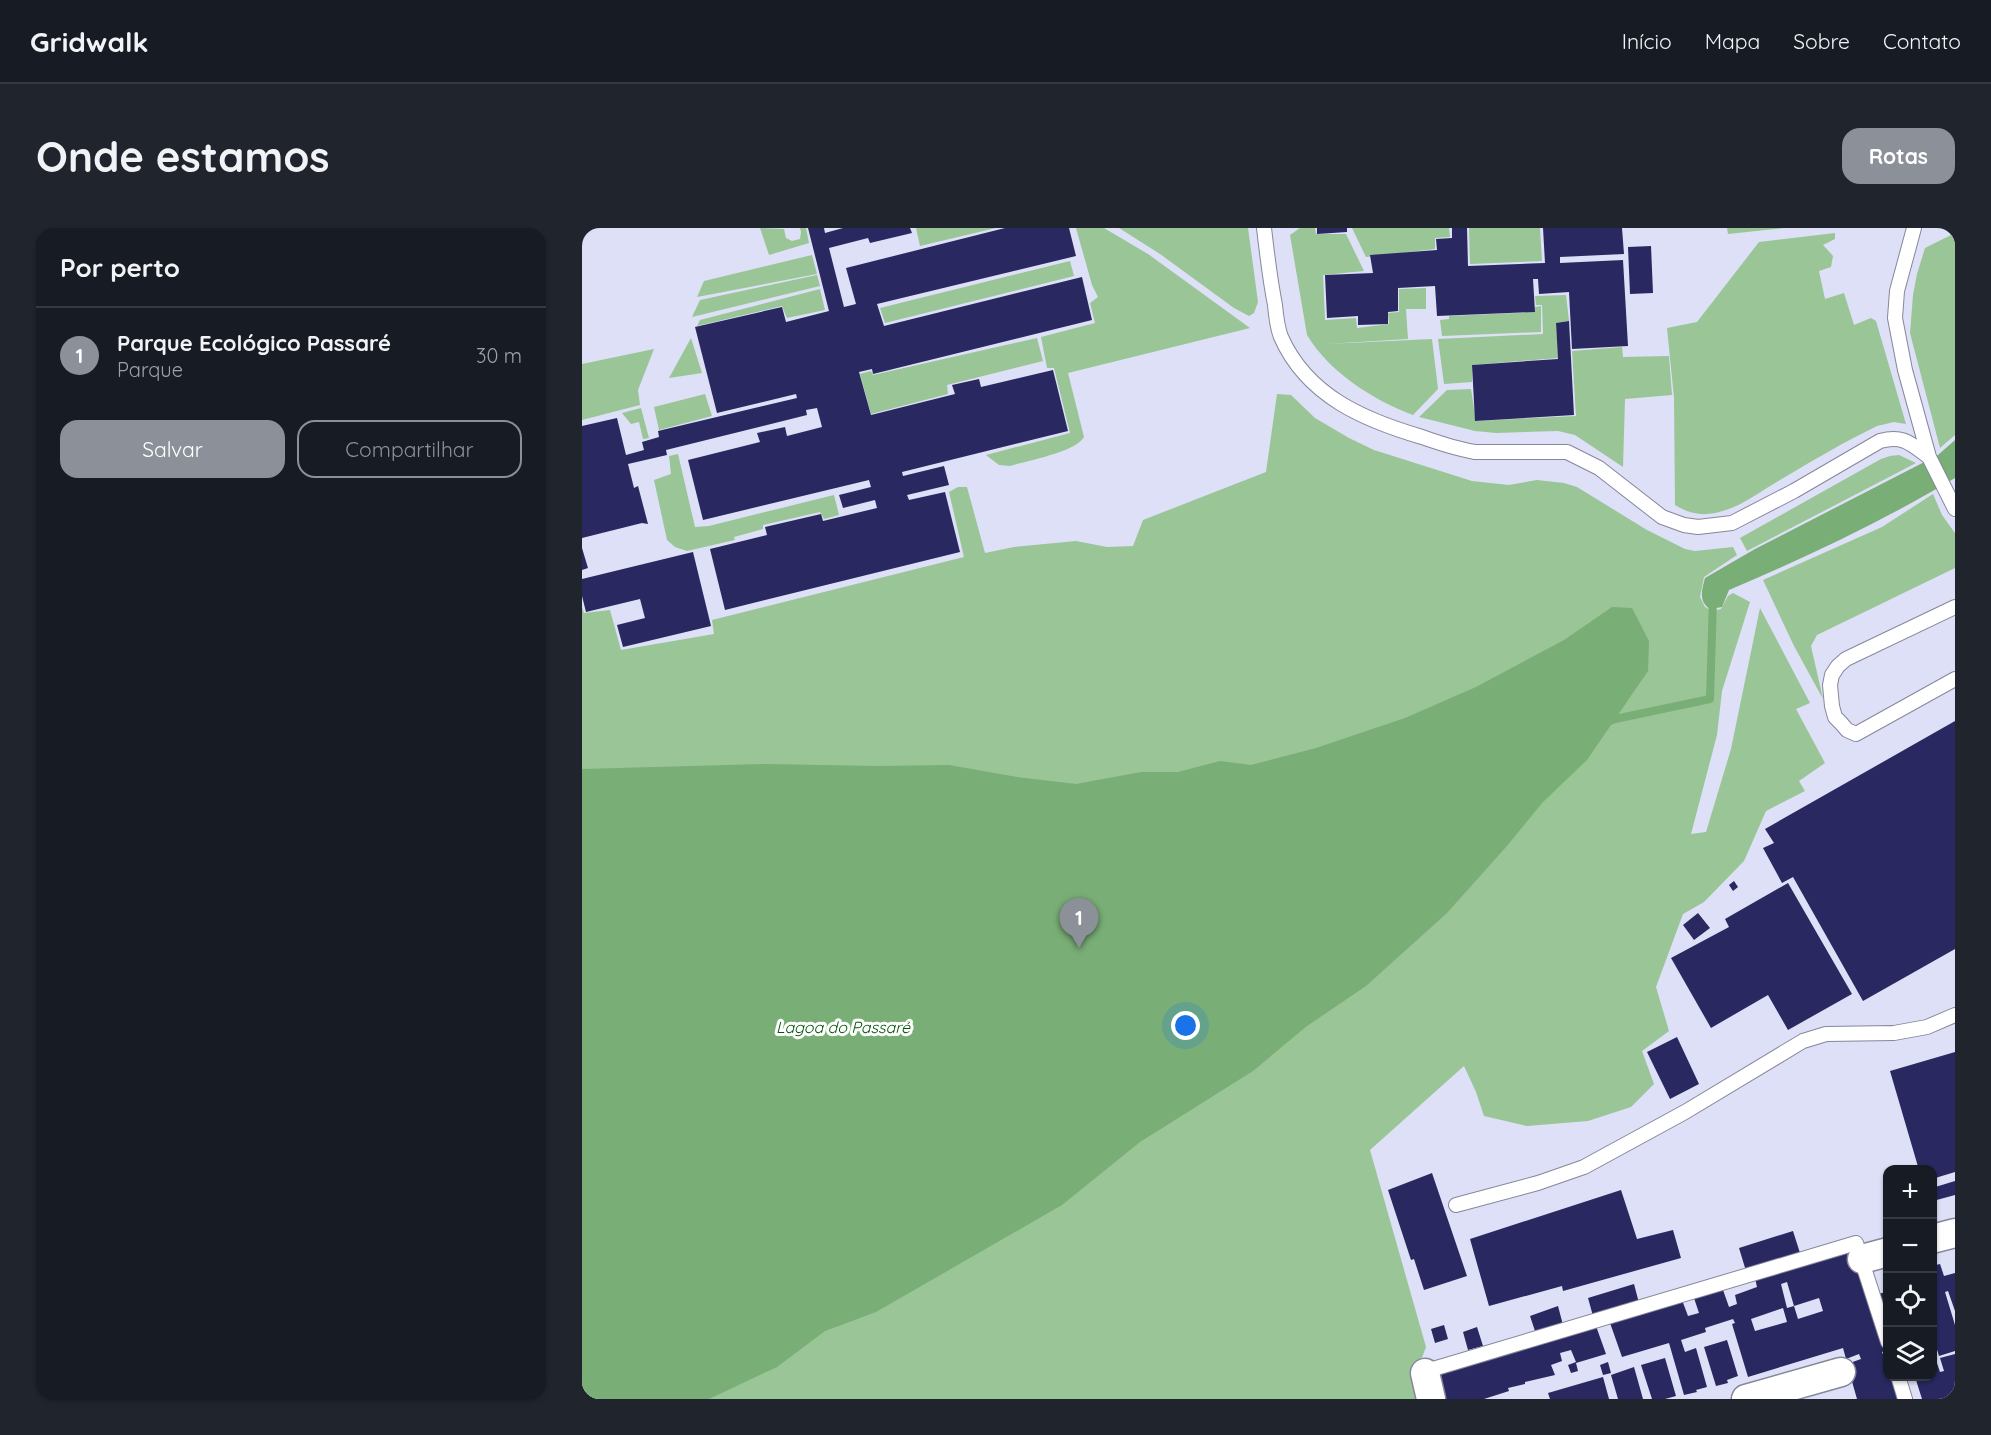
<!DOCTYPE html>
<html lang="pt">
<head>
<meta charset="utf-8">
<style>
  body { margin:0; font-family:Quicksand,sans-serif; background:#20242c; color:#f1f3f6 }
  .controls { position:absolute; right:18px; bottom:18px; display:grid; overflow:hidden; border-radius:12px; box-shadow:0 2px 4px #0004 }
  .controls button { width:54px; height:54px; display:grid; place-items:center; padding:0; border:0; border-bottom:2px solid #363941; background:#171b24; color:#f1f3f6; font:30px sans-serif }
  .you { position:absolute; left:604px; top:798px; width:21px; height:21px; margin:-15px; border:4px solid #fff; border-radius:50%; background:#1a73e8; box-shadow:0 0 0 9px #1a73e833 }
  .badge { display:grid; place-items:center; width:39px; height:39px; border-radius:50%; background:#8c9099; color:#fff; font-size:20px; font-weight:700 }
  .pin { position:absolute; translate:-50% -50px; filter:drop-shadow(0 2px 3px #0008) }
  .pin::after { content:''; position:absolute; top:32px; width:21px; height:18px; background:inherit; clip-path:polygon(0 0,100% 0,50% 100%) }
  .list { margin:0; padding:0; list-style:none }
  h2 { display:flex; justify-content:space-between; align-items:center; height:78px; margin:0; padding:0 24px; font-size:26px }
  h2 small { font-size:20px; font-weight:400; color:#9ea1a6 }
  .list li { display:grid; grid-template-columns:39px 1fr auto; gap:18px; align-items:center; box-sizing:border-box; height:96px; padding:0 24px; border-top:2px solid #363941 }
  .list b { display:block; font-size:22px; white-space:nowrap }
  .list p { margin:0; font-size:20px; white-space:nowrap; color:#9ea1a6 }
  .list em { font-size:20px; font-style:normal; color:#9ea1a6 }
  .actions { display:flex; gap:12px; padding:18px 24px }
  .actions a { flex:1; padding:14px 0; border:2px solid #8c9099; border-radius:18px; text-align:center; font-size:21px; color:#8c9099 }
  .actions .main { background:#8c9099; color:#fff }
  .icon { flex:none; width:33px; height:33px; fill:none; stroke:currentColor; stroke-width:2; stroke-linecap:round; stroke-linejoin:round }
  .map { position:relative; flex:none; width:1373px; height:1171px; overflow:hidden; border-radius:18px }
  header { display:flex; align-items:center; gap:36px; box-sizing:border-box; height:84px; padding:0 30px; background:#171b24; border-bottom:2px solid #363941 }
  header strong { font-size:28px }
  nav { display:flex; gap:33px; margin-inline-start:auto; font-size:21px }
  .intro { display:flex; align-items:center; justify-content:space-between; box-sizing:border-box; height:144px; padding:0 36px }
  h1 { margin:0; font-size:42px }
  .button { padding:15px 27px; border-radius:18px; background:#8c9099; color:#fff; font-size:21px; font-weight:700 }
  main { display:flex; gap:36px; padding:0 36px }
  aside { flex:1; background:#171b24; border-radius:18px; box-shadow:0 2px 4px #0004 }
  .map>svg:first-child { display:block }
</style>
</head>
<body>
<header>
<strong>Gridwalk</strong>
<nav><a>Início</a><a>Mapa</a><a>Sobre</a><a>Contato</a></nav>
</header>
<div class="intro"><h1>Onde estamos</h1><a class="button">Rotas</a></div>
<main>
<aside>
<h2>Por perto<small></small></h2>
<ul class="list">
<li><span class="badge">1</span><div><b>Parque Ecológico Passaré</b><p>Parque</p></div><em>30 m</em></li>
</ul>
<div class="actions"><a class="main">Salvar</a><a>Compartilhar</a></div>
</aside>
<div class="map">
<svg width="1373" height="1171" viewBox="0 0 1373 1171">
  <rect width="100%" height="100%" fill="#dde0f6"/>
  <path fill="#9ac597" d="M178,0L202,1L204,10L210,13L218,11L219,4L218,0H224L227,15L187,27Z
    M334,0H414L338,18Z
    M494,0H522L566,26L668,100L486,145L502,209C494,224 444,233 428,238L417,237L404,227L488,205L472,140H465L459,109L513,95L508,75L516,69L510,57Z
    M537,0H666L676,74L672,85L667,88L652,80L578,26Z
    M718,0H733L734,6H764L782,43L741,47L743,92L774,90L775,100L807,96L806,85L817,84V61L844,60V81H824L826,111L744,116L850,111L856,161L831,187C791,172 747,144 725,107L708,7Z
    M770,0H867L868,9L853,10V21L784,29Z
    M887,0H958L960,33L888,36Z
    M1145,0H1202L1146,6Z
    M1253,5V11L1241,17L1251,28L1249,39L1237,43L1243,71L1262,65L1272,97L1289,90L1294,93L1324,196L1312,194L1295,198C1262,214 1230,233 1198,252C1177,264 1158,280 1133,285C1118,288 1106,285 1093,277L1092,170L1085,100L1115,94L1177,14Z
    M1373,5V207L1358,220L1328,105L1331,67L1335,46L1343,20Z
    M230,27L235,46L115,69L122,53Z
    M488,33L492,48L303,95L298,80Z
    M235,47L238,58L110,89L118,72Z
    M238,61L243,82L205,90L200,78L115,98L118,92Z
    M984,67L987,93L974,95L976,130L890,137V154L862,156L856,111L961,106L960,77H954L953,68Z
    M959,78V104L860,108L858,92L867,91V88L953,84V79Z
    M109,110L120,145L87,150Z
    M455,110L461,133L365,157L366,166L289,186L278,146L289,143L291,147Z
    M1040,119L1041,129L1087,128L1090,167L1043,171L1041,239L993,207L976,203L914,205L893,203L837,189L865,162L889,161L894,193L994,188L990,123Z
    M72,121L56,162L58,177L0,192V136Z
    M123,166L130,188L77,202L72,179Z
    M695,166L709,167L733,190L767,210L792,222L890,253L927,257L955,252L982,255L995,259L1065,302L1103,321L1113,323L1151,319L1155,327L1122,349L1118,369L1123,379L1131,383L1139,381L1146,368L1151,365L1168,374L1140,463L1135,507L1109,606L1124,604L1149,521L1178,380L1228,475L1214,481L1243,535L1217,553L1223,563L1184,583L1162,633L1122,674L1101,686L1074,759L1087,803L1060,823L1072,856L1049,879L1006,893L945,898L902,888L894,864L882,838L788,922L844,1119L838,1135L837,1171H0V379L2,385L28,382L39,422L132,406L130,392L382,329L367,264L376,259H385L403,325L432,319L494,313L525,319L551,318L561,292L684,244Z
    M59,180L67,210L61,211L57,194L49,196L40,185Z
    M96,226L113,299L127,298L252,267L257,287L242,291L238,284L181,297V301L152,309L153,312L105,323L93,319L85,312L72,252L89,246L87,228Z
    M1317,227L1334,235L1165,323L1158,310L1299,231L1308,228Z
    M1351,266L1360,287L1373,305V340L1235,407L1229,418L1241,471L1212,418L1181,352L1300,299Z"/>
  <path fill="#79ae76" d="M1373,212V250C1301,293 1225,329 1147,362L1140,379L1128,381C1116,373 1120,362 1123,350L1173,321L1356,227Z
    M1030,379L1050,380L1067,413L1066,443L1005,532L961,574L924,619L865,685L784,758L725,798L671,843L558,914L480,977L294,1084L243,1103L195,1139L127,1171H0V541L184,536L296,538L367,537L435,549L494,556L559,544H596L638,533L669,537L734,520L823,490L894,459L982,412Z"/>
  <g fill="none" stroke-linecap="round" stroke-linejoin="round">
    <path stroke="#79ae76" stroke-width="8" d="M1023,495L1033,491L1128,471L1131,371"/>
  </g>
  <path fill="#292861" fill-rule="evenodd" d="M226,0H242L243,5L261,0H328L330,5L288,15L286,10L247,20L262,79L274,76L264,40L423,0H487L494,28L295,76L302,98L500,49L510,92L291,146L290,141L277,144L289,187L373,166L370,157L397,151L399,159L471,142L486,203L320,244L321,248L362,238L367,257L325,267L327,272L363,264L378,324L143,382L128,321L185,307L183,299L239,286L241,293L295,280L293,272L261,280L257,267L289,259L287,252L121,292L106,232L178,214L175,205L203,199L205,208L240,199L235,180L224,182L225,187L84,222L85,227L46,236L52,260L56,258L66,296L60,295L0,310V198L35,190L44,227L62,222L60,214L77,209L76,203L215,170L214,166L135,185L113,99L200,79L204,94L247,83Z
    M735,0H765V4L735,6Z
    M870,0H885L886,38L963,35L961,0H1040L1042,26L978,29V35L1041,32L1046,118L990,121L987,64L957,66L956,51H951L953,84L855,88L853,58L816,60V83L806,84V96L776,97V88L745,90L743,47L791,45L788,27L855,22L854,11L870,10Z
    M1069,18L1071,65L1048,66L1046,19Z
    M987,93L992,187L893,193L890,137L976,131L974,95Z
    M0,320L6,340L0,342Z
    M111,324L129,398L41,419L35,397L63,390L58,371L4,384L0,368V351Z
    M1373,493V721L1281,773L1211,649L1200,655L1181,620L1192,615L1183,601Z
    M1152,653L1156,659L1151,663L1147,657Z
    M1206,655L1270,766L1206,802L1186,767L1129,800L1089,730L1147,699L1143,691Z
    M1116,685L1128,700L1112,712L1101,697Z
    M1095,809L1117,856L1088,871L1065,824Z
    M1373,824V944L1350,951V942H1337L1308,843Z
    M850,945L885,1048L842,1062L832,1031L829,1032L806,962Z
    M1373,953V967L1351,973L1350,960Z
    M1039,962L1055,1011L1091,1002L1099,1030L981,1063L980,1058L907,1078L888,1011Z
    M1211,1003L1218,1025L1164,1043L1157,1020Z
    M1270,1019L1292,1094L1295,1093L1305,1122L1300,1124L1306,1139V1148H1310L1317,1171H1275L1265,1136L1279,1131L1277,1126L1264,1131L1261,1120L1166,1149L1150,1096L1153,1095L1151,1091L1123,1100L1124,1104L1099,1112L1103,1124L1114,1120L1125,1159L1114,1162L1115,1164L1102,1167L1087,1115L1040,1129L1027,1092L1100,1072L1106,1088L1117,1085L1112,1070L1141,1062L1147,1079L1155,1076L1153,1067L1175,1059L1173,1050ZM1205,1054L1212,1078L1237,1070L1241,1083L1216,1091L1212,1078L1205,1080L1199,1056ZM1201,1080L1205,1094L1173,1103L1169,1091Z
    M1358,1036L1362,1048L1373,1045V1083L1366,1063L1363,1064L1373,1097V1123L1357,1128L1350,1105V1038Z
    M1052,1056L1057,1075L1011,1088L1006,1070Z
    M1306,1063V1090H1305L1297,1066Z
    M976,1078L981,1097L954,1106L948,1088Z
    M862,1097L866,1111L853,1115L849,1101Z
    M1014,1098L1024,1126L994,1135L996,1143L989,1145L986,1137L994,1134L989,1122L978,1125L980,1133L969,1137L973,1147L943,1154V1156L926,1160L927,1163L902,1171H859L854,1144Z
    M895,1099L901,1118L886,1122L881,1104Z
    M1145,1112L1156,1148L1145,1152L1146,1155L1134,1158L1122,1119Z
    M1373,1126V1171H1340L1334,1152L1337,1151L1336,1148H1350V1133L1354,1132L1358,1144L1362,1143L1358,1130Z
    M1083,1130L1094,1168L1083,1171H1070L1059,1137Z
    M1026,1134L1029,1145L1021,1147L1018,1137Z
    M1052,1139L1061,1171H1036L1029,1147Z
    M1021,1149L1027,1171H968L966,1165Z"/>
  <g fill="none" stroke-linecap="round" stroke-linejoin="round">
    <g stroke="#85879b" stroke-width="16">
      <path id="service" d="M682,0C685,26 688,52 693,77C694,88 695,99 699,109C725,168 782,192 840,209C857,215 875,221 893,224H985L1017,240L1080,289L1102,297L1116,299L1150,295L1212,263L1298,213C1321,207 1328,215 1347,229
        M1332,0L1315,63L1313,90L1323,142L1347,229L1373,281
        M1373,379L1264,431L1256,438L1250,447L1248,457L1250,478L1253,489L1259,495L1265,502L1274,506L1373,451
        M874,977L956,955L1002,939L1103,884L1221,813L1244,806L1312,805L1345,799L1373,787
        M843,1145L851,1141L1274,1015L1306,1114
        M1316,1148L1323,1171"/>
    </g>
    <g stroke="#85879b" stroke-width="31">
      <path id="minor" d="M1350,1011L1373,1005
        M1280,1031L1306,1024
        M843,1145L849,1171
        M1164,1171L1259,1144"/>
    </g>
    <use href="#service" stroke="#fff" stroke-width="14"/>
    <use href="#minor" stroke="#fff" stroke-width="28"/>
  </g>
  <g text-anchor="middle" stroke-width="6" stroke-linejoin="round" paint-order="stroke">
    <g font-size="16" font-style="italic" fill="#005407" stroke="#fff">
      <text x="261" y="805">Lagoa do Passaré</text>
    </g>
  </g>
</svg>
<div class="controls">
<button>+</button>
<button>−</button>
<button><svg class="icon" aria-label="locate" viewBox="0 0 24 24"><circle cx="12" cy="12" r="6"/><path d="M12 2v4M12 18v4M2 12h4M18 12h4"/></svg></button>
<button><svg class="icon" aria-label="layers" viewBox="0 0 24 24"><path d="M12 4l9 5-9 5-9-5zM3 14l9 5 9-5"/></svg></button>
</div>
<div class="you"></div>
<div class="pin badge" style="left:497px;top:720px">1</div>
</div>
</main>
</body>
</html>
